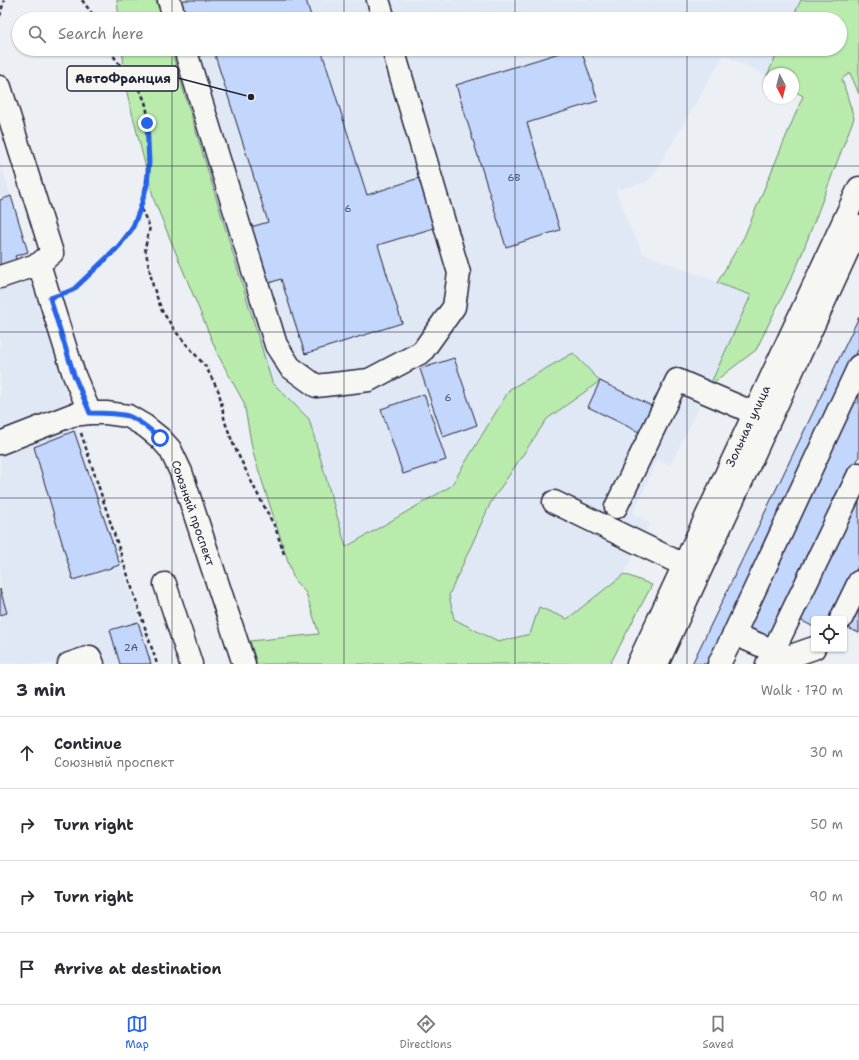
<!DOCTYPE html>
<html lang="en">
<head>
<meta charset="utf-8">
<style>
  body { margin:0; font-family:"Shantell Sans",sans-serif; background:#f7f7f7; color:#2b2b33 }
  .controls { position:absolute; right:12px; bottom:12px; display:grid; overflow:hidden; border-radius:4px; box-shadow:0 1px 3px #0004 }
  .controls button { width:36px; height:36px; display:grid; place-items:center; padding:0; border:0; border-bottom:1px solid #e1e1e2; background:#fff; color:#2b2b33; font:20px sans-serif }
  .compass { position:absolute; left:763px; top:68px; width:36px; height:36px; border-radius:50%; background:#fff; box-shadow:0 1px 3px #0004; rotate:173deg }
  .stop { position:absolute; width:12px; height:12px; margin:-9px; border:3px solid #2563eb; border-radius:50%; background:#fff }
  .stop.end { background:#2563eb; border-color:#fff; box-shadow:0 1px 4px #0008 }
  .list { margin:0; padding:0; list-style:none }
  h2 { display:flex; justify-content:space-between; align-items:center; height:52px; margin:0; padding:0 16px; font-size:17px }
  h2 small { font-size:13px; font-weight:400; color:#7c7c81 }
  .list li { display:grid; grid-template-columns:26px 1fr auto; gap:12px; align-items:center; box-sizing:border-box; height:72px; padding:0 16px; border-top:1px solid #e1e1e2 }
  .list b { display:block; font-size:15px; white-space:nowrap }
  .list p { margin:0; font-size:13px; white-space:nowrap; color:#7c7c81 }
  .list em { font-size:13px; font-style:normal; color:#7c7c81 }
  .icon { flex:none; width:22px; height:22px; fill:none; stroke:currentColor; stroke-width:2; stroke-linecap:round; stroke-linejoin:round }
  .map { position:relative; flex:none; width:859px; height:664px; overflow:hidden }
  .search { position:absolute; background:#fff; box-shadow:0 1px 3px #0004; left:12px; right:12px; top:12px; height:44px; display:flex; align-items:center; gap:10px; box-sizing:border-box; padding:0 14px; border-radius:22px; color:#7c7c81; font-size:15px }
  .sheet { height:340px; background:#fff }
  nav { display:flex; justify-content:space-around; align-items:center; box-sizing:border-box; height:56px; border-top:1px solid #e1e1e2; background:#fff; font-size:11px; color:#7c7c81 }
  nav a { display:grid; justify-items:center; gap:2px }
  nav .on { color:#2563eb }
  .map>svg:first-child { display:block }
</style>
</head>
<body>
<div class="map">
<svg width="859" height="664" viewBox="0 0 859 664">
  <rect width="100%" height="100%" fill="#ecf0f4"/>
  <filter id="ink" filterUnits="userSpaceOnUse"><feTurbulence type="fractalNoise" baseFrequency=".025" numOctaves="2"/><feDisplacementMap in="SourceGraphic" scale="8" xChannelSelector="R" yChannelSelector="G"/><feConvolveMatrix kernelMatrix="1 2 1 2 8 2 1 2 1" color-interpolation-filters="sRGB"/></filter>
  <g filter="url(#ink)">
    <path fill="#e0e8f6" d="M154,0H801L792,19H160Z
      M168,49H779L767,76L724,55L654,174L647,182L616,190L630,228L639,243L642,253L751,295L710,385L670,465L658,459L633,514L650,523L624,574L567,619L531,634L498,642L454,619L449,595L491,502L547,419L600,381L510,389L451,486L346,547L313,554Z
      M0,161L33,266L72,415L154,664H0Z"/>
    <path fill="#b8ebac" stroke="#6d8674" d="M117,0H156L162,19H119Z
      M801,0H859V94L850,73L842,79L854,118L798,264L756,350L710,385L751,295L717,283L744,237L803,96L793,90V74H769V77L767,76L779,49H840V19H792Z
      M122,49H171L272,382L309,419L346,547L451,486L510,389L573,353L600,381L547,419L491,502L449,595L454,619L498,642L530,634L539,607L567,619L624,574L652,585L610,664H257L250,641L319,634L306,593L294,580L253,453L244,403L218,355L154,200L127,93Z"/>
    <path fill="#c3d6fb" stroke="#22223b" d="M176,0H306L312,19H182Z
      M213,49H321L367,195L422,177L437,227L378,245L402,323L305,354L281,279L269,283L251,227L268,222Z
      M572,49H581L598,101L527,123L560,230L506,247L456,85Z
      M11,196L28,252L15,256L18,264L0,270V200Z
      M859,317V348L709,664H692Z
      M454,358L477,425L443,437L420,369Z
      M600,381L654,407L641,433L588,407Z
      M859,391V457L773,640L745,627Z
      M424,394L446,460L403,474L381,409Z
      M74,431L120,565L73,580L34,447Z
      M859,498V564L832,619H814V627L800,620Z
      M0,589L7,613L0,615Z
      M859,605V633L848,628Z
      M138,622L151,664H120L110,630Z"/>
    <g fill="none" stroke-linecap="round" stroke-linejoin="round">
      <g stroke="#22223b" stroke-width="25">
        <path id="minor" d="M169,0L175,19
          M378,0L384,19
          M185,49L276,345L290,367L316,386L369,380L422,352L454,307L459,273L393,49
          M0,87L52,253L39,264L0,277
          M39,264L74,375L90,413
          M0,443L72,415L90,413H106L128,416L145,426L160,438L170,449L181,472L244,664
          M554,502L696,571
          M616,507L677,380L754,413
          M165,584L191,664
          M841,619L859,582
          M734,634L788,657L814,648
          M69,664L90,657L93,664
          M638,664L859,188
          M657,664L859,226
          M719,664L734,634L859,366
          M767,664L859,474"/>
      </g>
      <path stroke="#22223b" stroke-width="2.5" stroke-dasharray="4 3" stroke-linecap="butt" d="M82,0L96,19
        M0,16L4,0
        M141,209L150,227L145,248L153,286L162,311L176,332L206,367L219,392L225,422L234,446L256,491L275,527L284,554
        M67,292L73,290C88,276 104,263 118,248C143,219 149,183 148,145C148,133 149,114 145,102C138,82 120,68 109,49
        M81,433L157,664"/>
      <use href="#minor" stroke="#f6f6f2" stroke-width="22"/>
    </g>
  </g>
  <g fill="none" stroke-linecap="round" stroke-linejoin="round" filter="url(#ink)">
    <path stroke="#2563eb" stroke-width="5" d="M147,123L149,162L147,185L140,209L132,229L118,247L73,290L50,298L74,375L90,413C102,413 117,413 128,416C139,420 151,430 160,438"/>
  </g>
  <path fill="none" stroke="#22223b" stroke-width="1" stroke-opacity="0.55" d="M172,0V19M344,0V19M515,0V19M687,0V19M172,49V664M344,49V664M515,49V664M687,49V664M0,166H859M0,332H859M0,498H859"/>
  <g text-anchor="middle" stroke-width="3" stroke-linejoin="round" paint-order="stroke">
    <g font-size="10" fill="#4a4f6b">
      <text x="514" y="181">6В</text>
      <text x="348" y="212">6</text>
      <text x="448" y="401">6</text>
      <text x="131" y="651">2А</text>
    </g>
    <g font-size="12" fill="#22223b" stroke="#f6f6f2">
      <text transform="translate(748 426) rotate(-65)" y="4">Зольная улица</text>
      <text transform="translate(193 513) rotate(71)" y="4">Союзный проспект</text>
    </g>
  </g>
  <path fill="none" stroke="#22223b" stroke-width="1.5" d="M251 97L178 78"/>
  <circle fill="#22223b" stroke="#f6f6f2" stroke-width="1.5" cx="251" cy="97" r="4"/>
  <rect fill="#f6f6f2" stroke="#22223b" stroke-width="1.5" x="67" y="66" width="111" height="25" rx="4"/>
  <g font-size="13" text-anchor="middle" font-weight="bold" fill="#22223b">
    <text x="123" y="83">АвтоФранция</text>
  </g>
</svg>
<div class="controls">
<button><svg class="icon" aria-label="locate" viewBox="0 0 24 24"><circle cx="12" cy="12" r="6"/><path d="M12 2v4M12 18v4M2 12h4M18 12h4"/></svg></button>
</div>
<svg class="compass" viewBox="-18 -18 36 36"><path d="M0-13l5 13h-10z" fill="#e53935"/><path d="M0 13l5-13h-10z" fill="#7c7c81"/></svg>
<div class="stop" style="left:160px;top:438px"></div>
<div class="stop end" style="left:147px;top:123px"></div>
<div class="search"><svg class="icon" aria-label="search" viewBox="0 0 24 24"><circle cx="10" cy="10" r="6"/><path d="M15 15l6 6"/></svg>Search here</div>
</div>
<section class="sheet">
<h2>3 min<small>Walk · 170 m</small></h2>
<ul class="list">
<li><svg class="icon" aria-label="ahead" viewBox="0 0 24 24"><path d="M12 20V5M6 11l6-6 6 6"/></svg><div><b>Continue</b><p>Союзный проспект</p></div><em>30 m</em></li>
<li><svg class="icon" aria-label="right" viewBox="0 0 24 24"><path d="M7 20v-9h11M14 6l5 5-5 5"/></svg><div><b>Turn right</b></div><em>50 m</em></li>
<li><svg class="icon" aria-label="right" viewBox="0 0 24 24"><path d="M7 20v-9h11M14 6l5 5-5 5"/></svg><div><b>Turn right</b></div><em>90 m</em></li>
<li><svg class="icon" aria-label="arrive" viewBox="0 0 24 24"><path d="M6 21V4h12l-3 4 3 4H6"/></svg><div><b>Arrive at destination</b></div></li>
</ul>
</section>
<nav>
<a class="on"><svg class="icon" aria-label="map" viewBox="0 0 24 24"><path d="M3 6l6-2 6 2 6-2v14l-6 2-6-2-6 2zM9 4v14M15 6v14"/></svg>Map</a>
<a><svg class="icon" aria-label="directions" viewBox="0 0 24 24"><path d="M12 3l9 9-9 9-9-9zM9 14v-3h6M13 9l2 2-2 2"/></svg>Directions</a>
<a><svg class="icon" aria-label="saved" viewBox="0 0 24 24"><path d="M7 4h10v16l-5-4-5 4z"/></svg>Saved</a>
</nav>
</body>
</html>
